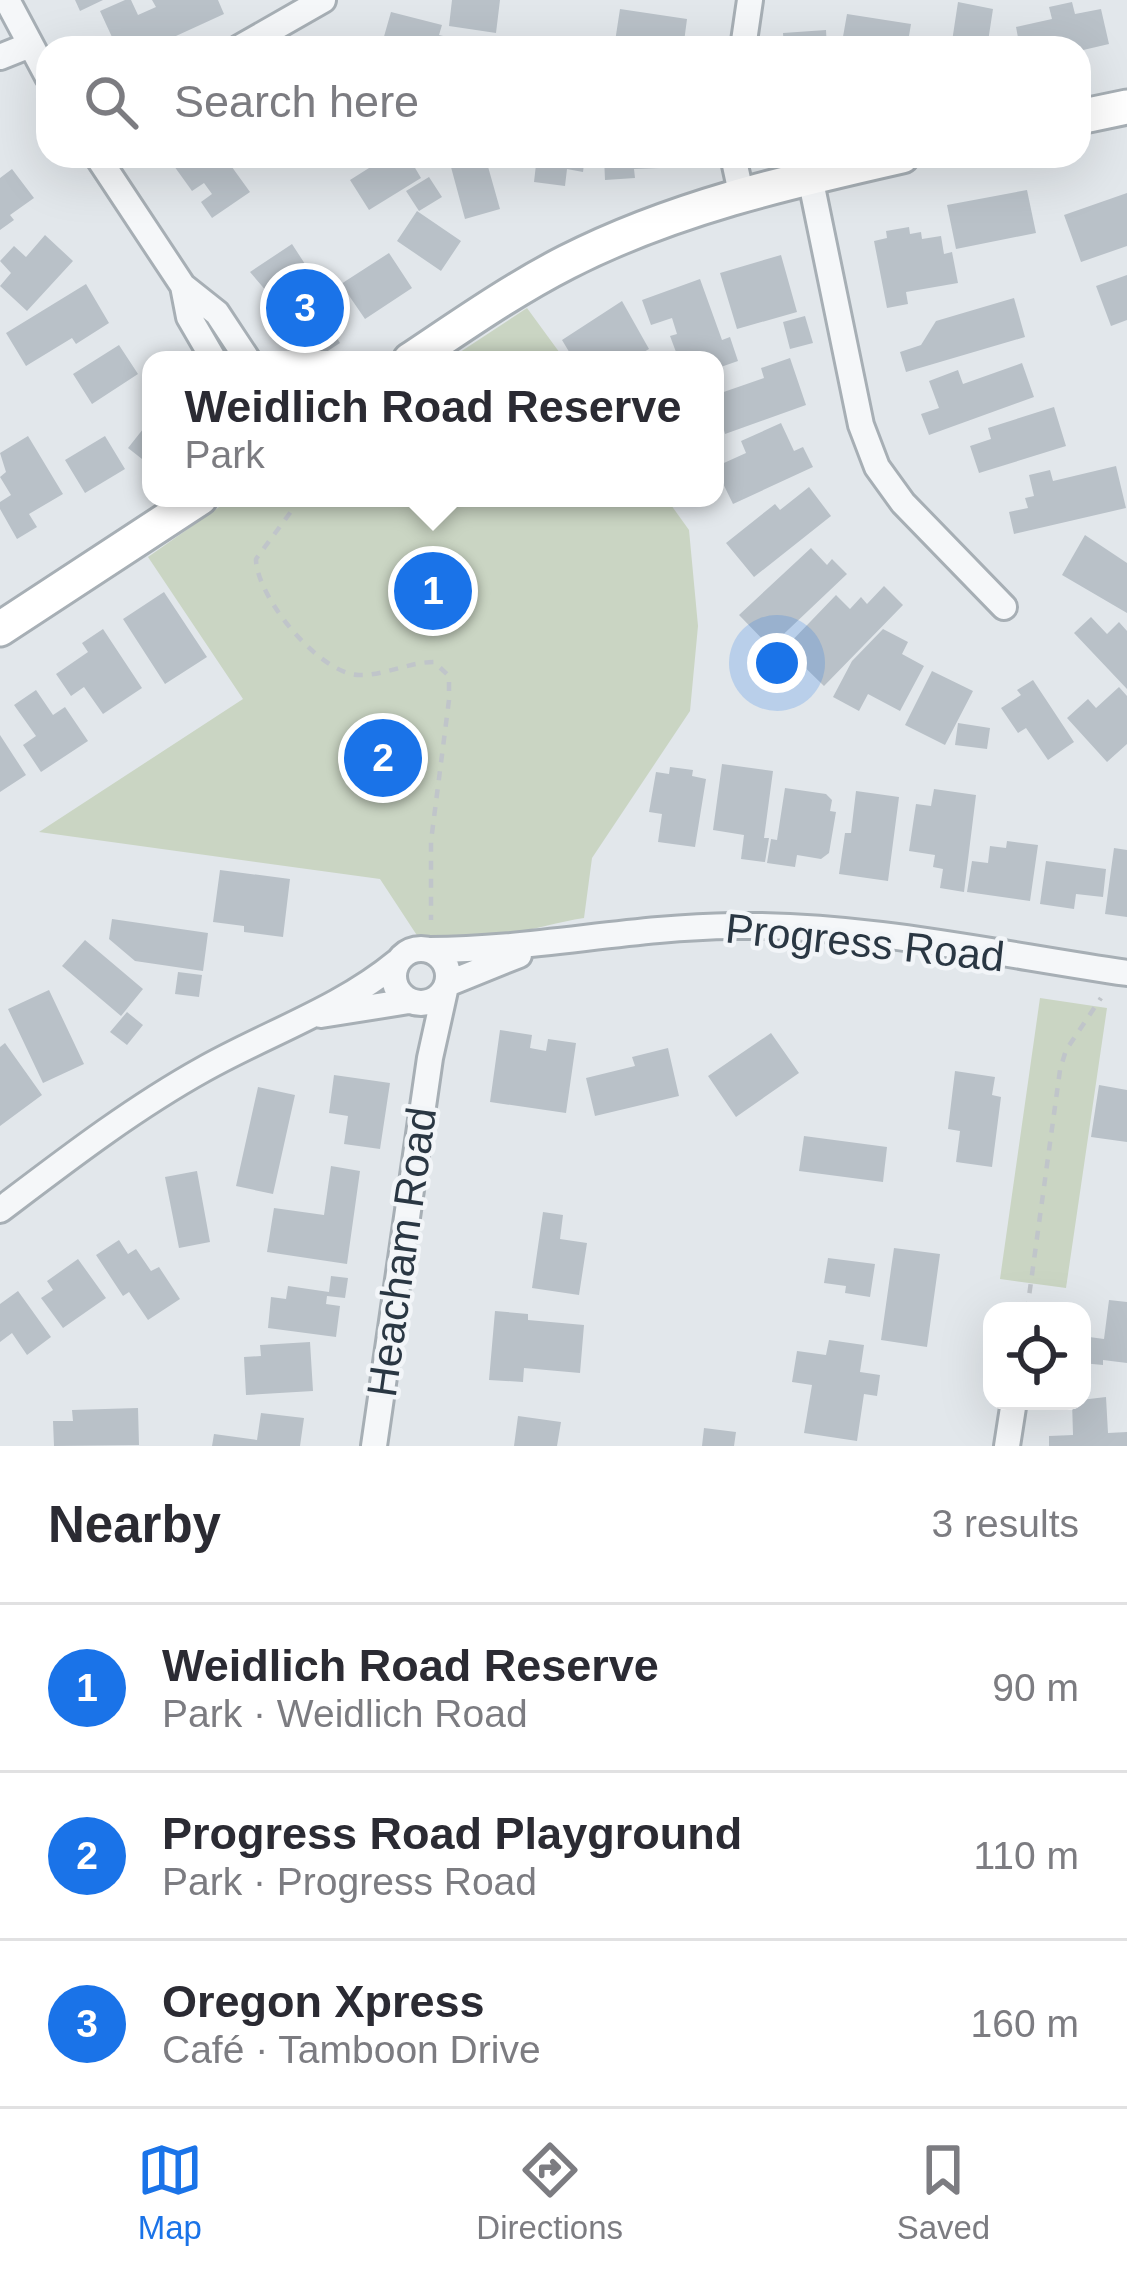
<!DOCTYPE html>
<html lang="en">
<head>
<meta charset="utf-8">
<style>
  body { margin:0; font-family:Helvetica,sans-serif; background:#f7f7f7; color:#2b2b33 }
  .controls { position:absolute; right:36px; bottom:36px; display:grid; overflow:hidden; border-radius:24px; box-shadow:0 12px 48px #0002 }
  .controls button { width:108px; height:108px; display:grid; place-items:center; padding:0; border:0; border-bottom:3px solid #e1e1e2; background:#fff; color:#2b2b33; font:60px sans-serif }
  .you { position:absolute; left:777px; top:663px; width:42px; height:42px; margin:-30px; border:9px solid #fff; border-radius:50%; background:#1a73e8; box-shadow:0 0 0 18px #1a73e833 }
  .badge { display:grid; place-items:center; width:78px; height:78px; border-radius:50%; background:#1a73e8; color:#fff; font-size:39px; font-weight:700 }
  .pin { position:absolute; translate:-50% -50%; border:6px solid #fff; box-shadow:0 3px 12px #0006 }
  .popup { position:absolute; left:142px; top:351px; width:582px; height:156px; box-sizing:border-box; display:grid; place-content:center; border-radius:24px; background:#fff; filter:drop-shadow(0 3px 9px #0005); font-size:39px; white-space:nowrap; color:#7c7c81 }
  .popup b { font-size:45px; color:#2b2b33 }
  .popup::after { content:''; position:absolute; left:50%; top:100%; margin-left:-24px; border:24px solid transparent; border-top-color:#fff }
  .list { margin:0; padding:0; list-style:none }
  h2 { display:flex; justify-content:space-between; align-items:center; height:156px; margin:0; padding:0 48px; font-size:51px }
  h2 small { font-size:39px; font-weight:400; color:#7c7c81 }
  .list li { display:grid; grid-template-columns:78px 1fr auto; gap:36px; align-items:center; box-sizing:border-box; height:168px; padding:0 48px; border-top:3px solid #e1e1e2 }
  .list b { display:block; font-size:45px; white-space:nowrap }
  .list p { margin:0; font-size:39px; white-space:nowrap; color:#7c7c81 }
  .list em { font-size:39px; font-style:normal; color:#7c7c81 }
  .icon { flex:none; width:66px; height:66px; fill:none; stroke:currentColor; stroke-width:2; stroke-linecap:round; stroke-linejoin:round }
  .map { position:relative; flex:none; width:1127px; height:1446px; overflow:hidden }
  .search { position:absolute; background:#fff; box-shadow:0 12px 48px #0002; left:36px; right:36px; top:36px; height:132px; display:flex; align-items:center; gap:30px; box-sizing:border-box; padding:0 42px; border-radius:36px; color:#7c7c81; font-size:45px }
  .sheet { height:660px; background:#fff }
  nav { display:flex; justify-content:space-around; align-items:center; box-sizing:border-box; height:168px; border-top:3px solid #e1e1e2; background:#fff; font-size:33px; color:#7c7c81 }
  nav a { display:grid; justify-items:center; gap:6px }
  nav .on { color:#1a73e8 }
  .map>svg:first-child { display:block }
</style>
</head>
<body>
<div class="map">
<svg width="1127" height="1446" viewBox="0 0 1127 1446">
  <rect width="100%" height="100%" fill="#e2e7eb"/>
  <path fill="#cad5c3" d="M527,308L565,360H448Z
    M232,498H666L689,530L698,626L690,711L592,858L584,918C531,926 474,951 420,940L380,879L39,832L243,699L148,557Z
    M1040,998L1107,1008L1066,1288L1000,1279Z"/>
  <path fill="#b9c1c8" d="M75,0H103L80,11Z
    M125,0H131L138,15L156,7L152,0H218L224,14L176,36L178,41L162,48L151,44L117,48L100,11Z
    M452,0H500L496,33L449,26Z
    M958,2L993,9L987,48H951Z
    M1072,2L1075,14L1101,9L1109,44L1079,51L1020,48L1016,27L1052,19L1049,7Z
    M620,9L687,19L684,42L692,43V48H614Z
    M391,12L442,25L439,35L460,40L458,48H387L389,42L383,40Z
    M847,14L911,24L907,48H841Z
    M826,30L827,48H784L783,33Z
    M172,156H224L250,192L212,218L201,202L212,194L204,183L192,191L169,159Z
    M388,156H418L411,161L421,178L369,210L350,180Z
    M448,156H485L500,209L465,219Z
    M537,156H585L583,172L567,169L565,186L534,182Z
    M604,156H658L659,168L634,169L635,178L605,180Z
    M12,169L34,198L10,215L14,220L0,230V178Z
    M429,177L442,197L419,211L406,191Z
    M1027,190L1036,233L956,249L947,205Z
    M1127,193V246L1081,262L1064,215Z
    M417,211L461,241L441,271L397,241Z
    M909,227L910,234L921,232L922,239L941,236L944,254L952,252L958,283L906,292L908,304L887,308L874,241L887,238L886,231Z
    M45,235L73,261L27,311L0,286L11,273L0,261L14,246L26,257Z
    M292,244L340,318L329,325L340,343L314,360H296L291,353L292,342L271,311L279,306L250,272Z
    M389,253L412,288L365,319L341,284Z
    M781,255L797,312L737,329L720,273Z
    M1127,275V320L1111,326L1096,286Z
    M700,279L722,340L730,337L738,361L715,369V360H697L696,357L679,360L670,336L677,334L672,318L651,325L642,300Z
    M86,284L109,323L76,344L72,338L26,366L6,333Z
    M1014,298L1025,337L906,372L900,352L921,345L936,321Z
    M622,301L649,349L630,360H574L562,340Z
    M805,316L813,343L790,349L783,322Z
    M119,345L138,374L92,404L73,374Z
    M790,358L806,405L725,434L715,395L764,378L761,368Z
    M1022,363L1034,397L929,435L921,414L939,408L929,381L958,370L963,384Z
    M1054,407L1066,446L979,473L970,446L991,439L988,428Z
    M151,419V466L128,448Z
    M781,423L794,451L803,447L813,467L733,504L715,467L746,453L741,441Z
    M28,436L63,494L29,514L37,527L17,539L0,509V502L11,495L0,477L6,472L0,453Z
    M105,436L125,469L85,493L65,460Z
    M1116,466L1126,508L1014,534L1009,512L1028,508L1025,498L1034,496L1029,475L1050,470L1053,481Z
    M809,487L831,516L754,577L726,543L775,504L780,510Z
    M1085,535L1127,563V613L1062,575Z
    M811,548L827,565L832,559L847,574L770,647L739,615Z
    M884,586L903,605L824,686L785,648L836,595L850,609L861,597L867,604Z
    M164,592L207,657L165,684L123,619Z
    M1091,617L1107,634L1119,622L1127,631V689L1074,633Z
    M103,629L142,688L103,714L84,687L71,696L56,674L88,652L82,643Z
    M883,629L908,642L902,654L924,666L900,711L868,694L859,711L833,697L852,661Z
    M932,671L973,691L945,745L905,725Z
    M1033,680L1074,742L1048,760L1026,728L1018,733L1001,708L1021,695L1017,690Z
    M1119,687L1127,696V744L1107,762L1067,718L1088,699L1096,708Z
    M36,690L53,715L65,707L88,741L41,772L23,745L36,736L14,705Z
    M958,723L990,728L987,749L955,745Z
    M0,735L26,775L0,792Z
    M722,764L773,771L764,838H769L765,862L741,859L744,835L713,830Z
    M670,767L693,770L692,776L706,779L695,847L658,842L662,814L649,812L656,772L669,774Z
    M785,788L826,794L832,800L830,811L836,812L829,853L821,859L797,855L795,867L767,863L771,839L777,840Z
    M934,789L976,795L964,892L940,888L943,869L933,867L935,855L909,851L916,804L931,806Z
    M856,791L899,797L888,881L839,874L845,833H851Z
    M1007,841L1038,845L1030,901L967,892L972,861L988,863L990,846L1006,848Z
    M1114,848L1127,850V917L1105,914Z
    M1046,861L1106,869L1103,897L1076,894L1074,909L1040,904Z
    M220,870L290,879L283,937L244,932V926L213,922Z
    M112,919L208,933L203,971L135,961L109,939Z
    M85,940L143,989L121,1016L62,966Z
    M178,972L202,975L199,997L175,994Z
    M49,990L84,1064L43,1083L8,1009Z
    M127,1012L143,1025L127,1045L110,1032Z
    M500,1030L532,1035L530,1048L546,1051L548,1039L576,1043L566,1113L490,1102Z
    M771,1033L799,1073L736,1117L708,1076Z
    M5,1043L42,1095L0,1126V1047Z
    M668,1048L679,1096L595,1116L586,1078L635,1066L632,1057Z
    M955,1071L995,1077L992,1095L1001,1097L992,1167L956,1162L960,1131L948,1129Z
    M334,1075L390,1083L380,1149L344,1144L348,1116L329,1113Z
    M1099,1085L1127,1090V1142L1091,1137Z
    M258,1087L295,1095L273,1194L236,1186Z
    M804,1136L887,1147L883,1182L799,1171Z
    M331,1166L360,1171L347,1264L267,1252L274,1208L324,1215Z
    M197,1171L210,1242L179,1248L165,1177Z
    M543,1212L563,1215L560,1239L587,1243L579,1295L532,1288Z
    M119,1240L128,1254L136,1249L151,1271L159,1267L180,1299L148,1320L129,1292L123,1296L96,1255Z
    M894,1248L940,1254L927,1347L881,1340Z
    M828,1258L875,1264L870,1297L845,1293L846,1286L824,1283Z
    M78,1259L106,1298L63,1328L41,1298L53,1290L47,1281Z
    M331,1276L348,1278L345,1298L327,1296L326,1304L340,1306L336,1337L268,1328L271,1297L286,1299L288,1286L329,1292Z
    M18,1291L51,1337L27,1355L12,1333L0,1342V1304Z
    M1109,1300L1127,1302V1363L1103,1360V1365L1082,1363V1336L1104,1339Z
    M495,1311L528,1314V1320L584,1325L580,1373L524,1368L523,1382L489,1380Z
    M829,1340L864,1345L860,1372L880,1375L877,1396L864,1394L857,1441L804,1433L812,1385L792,1382L797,1351L826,1355Z
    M310,1342L313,1391L246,1395L244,1357L261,1356L260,1345Z
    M1106,1397L1108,1433L1127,1432V1446H1049V1436L1073,1435L1072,1401Z
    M138,1408L139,1445L54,1446L53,1421H73L72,1410Z
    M261,1413L304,1418L300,1446H212L214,1434L257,1440Z
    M518,1416L561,1422L557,1446H514Z
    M704,1428L736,1432L734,1446H702Z"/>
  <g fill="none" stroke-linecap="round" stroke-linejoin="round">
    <g stroke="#a7afb5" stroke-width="30">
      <path id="street" d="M7,0L48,77
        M239,48L323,0
        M743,48L750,0
        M0,57L30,45
        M97,156L183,286L217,313L248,360
        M733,156L741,193
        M810,177L861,425L877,467L903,503L1004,607
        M183,286L189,317L214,360
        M394 976a27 27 0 1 1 54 0a27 27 0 1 1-54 0Z
        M430,950C532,950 631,927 733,926C865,924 997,954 1127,973
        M447,984L519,955
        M321,1015L409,1001
        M0,1210C66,1160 132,1109 204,1069C268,1033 340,1009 397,962
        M374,1446L430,1058L446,986
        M1007,1446L1014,1401"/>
    </g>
    <g stroke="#a7afb5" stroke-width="39">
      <path id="secondary" d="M1079,117L1127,107
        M410,360C461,326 512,290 567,262C673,208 787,182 902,156
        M0,629L200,498"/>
    </g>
    <path stroke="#c0c5ca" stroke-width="4.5" stroke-dasharray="9 9" stroke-linecap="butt" d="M301,498L256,559C256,596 319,674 359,675C383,676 409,662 434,662L449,676V700L431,841V920
      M1027,1311L1060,1070L1066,1050L1101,998"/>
    <use href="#street" stroke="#f5f7f9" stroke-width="24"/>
    <use href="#secondary" stroke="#fff" stroke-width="33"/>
  </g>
  <g text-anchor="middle" stroke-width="9" stroke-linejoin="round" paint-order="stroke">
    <g font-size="42" fill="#2a3743" stroke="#f2f5f8">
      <text transform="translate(865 942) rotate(6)" y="15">Progress Road</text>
      <text transform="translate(401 1252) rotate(-82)" y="15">Heacham Road</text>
    </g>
  </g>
</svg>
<div class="controls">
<button><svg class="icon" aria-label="locate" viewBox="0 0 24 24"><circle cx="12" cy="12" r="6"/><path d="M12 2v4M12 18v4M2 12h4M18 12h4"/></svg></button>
</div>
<div class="you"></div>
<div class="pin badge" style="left:433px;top:591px">1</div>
<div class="popup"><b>Weidlich Road Reserve</b>Park</div>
<div class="pin badge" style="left:383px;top:758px">2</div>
<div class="pin badge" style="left:305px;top:308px">3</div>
<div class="search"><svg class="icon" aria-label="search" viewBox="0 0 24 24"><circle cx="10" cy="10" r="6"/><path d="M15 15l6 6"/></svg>Search here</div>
</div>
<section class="sheet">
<h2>Nearby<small>3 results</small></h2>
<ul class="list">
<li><span class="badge">1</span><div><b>Weidlich Road Reserve</b><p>Park · Weidlich Road</p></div><em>90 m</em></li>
<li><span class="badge">2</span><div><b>Progress Road Playground</b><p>Park · Progress Road</p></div><em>110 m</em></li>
<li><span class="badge">3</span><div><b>Oregon Xpress</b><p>Café · Tamboon Drive</p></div><em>160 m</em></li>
</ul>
</section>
<nav>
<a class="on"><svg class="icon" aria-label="map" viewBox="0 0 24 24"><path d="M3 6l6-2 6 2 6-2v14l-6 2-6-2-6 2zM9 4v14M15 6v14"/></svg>Map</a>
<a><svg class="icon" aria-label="directions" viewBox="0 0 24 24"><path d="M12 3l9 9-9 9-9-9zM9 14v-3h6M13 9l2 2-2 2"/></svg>Directions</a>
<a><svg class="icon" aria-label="saved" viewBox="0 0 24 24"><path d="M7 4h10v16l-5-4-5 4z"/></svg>Saved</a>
</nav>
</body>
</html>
